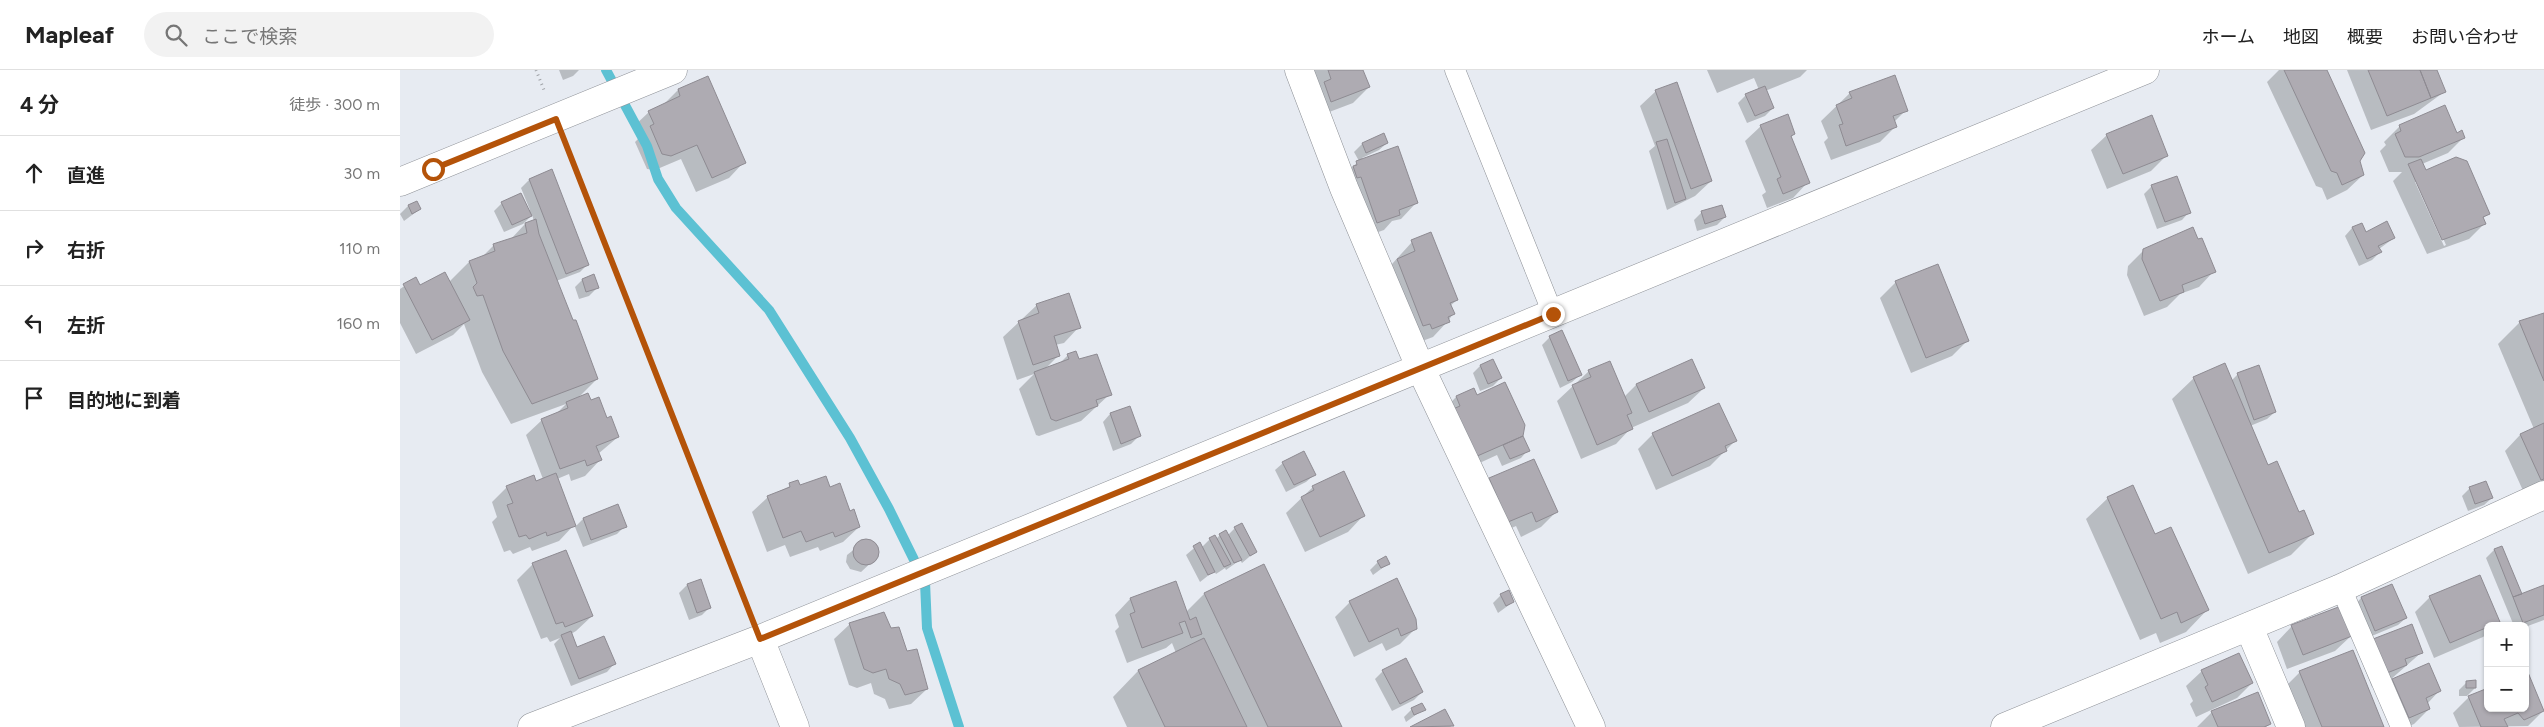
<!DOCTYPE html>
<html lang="ja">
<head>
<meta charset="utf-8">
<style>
  body { margin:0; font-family:Figtree,"Noto Sans JP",sans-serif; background:#f2f2f2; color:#222 }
  .controls { position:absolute; right:15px; bottom:15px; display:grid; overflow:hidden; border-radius:8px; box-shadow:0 1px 4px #0004 }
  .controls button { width:45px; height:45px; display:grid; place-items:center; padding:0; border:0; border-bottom:1px solid #e0e0e0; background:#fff; color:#222; font:25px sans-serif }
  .stop { position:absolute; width:15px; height:15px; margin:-11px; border:4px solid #b45309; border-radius:50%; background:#fff }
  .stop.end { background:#b45309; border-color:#fff; box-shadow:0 1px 5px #0008 }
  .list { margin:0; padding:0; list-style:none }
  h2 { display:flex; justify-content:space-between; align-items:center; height:65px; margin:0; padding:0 20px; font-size:21px }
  h2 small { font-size:16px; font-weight:400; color:#767676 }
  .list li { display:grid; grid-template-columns:32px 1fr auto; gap:15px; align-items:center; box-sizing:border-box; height:75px; padding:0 20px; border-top:1px solid #e0e0e0 }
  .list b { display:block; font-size:19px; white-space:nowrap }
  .list em { font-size:16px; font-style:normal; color:#767676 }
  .icon { flex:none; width:28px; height:28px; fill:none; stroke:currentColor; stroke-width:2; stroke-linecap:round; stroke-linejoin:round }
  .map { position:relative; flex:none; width:2144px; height:657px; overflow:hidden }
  header { display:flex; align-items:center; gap:30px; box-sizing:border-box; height:70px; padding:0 25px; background:#fff; border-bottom:1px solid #e0e0e0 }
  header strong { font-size:24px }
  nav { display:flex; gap:28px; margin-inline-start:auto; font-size:18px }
  .search { width:350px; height:45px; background:#f2f2f2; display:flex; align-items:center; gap:12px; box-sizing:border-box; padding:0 18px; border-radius:28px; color:#767676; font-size:19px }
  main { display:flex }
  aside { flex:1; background:#fff }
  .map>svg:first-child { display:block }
</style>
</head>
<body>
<header>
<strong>Mapleaf</strong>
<div class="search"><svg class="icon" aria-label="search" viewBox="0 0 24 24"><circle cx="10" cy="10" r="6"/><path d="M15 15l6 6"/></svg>ここで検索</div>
<nav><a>ホーム</a><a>地図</a><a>概要</a><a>お問い合わせ</a></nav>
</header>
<main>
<aside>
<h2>4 分<small>徒歩 · 300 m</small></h2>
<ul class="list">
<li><svg class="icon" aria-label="ahead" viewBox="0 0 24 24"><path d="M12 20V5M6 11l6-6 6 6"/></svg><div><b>直進</b></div><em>30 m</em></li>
<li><svg class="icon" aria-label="right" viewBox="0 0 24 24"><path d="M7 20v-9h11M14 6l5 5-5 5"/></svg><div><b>右折</b></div><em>110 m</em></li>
<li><svg class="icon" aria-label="left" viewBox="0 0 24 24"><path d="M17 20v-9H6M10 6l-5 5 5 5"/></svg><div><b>左折</b></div><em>160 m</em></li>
<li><svg class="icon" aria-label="arrive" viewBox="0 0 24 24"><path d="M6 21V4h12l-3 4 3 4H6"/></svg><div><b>目的地に到着</b></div></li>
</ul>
</aside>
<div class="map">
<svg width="2144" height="657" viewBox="0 0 2144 657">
  <rect width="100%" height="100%" fill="#e7ebf2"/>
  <path fill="#0003" fill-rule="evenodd" d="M159,0H179L173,6L163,10Z
    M901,0H962L969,17L953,33L916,47Z
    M1307,0H1407L1400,7L1365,21L1373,38L1365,46L1347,53L1338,33L1346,25L1359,20L1354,8L1317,23Z
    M1879,0H1926L1963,105L1947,120L1927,130L1922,118L1916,116L1867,12Z
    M1947,0H2036L2044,22L2014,44L1971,60Z
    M308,8L344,92L329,108L296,122L281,89L255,100L247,99L235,72L238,69L233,57L249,42L263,35L278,20Z
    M1256,21L1311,111L1295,126L1267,140L1249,81L1255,76L1240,36Z
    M1450,23L1506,40L1494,52L1496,56L1480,72L1431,90L1424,72L1428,68L1421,51Z
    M1361,56L1394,64L1391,67L1408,112L1393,128L1367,138L1362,125L1366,122L1345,71Z
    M2000,56L2064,67L2048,83L2022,94L2025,102L2088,144L2082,149L2084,154L2069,169L2027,184L1993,111L2002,102H1989L1980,81L1986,75L1984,72ZM2015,112H2018L2046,175L2044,176Z
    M984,65L987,73L979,80L962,88V90L1016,133L1001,149L992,151L984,160L961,168L941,107L959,91L954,82L962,74Z
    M1707,65L1767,85L1751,101L1707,119L1691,80Z
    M151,101L188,194L180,202L156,211L197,309L176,330L190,331L218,367L198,384L200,390L185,406L171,411L169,404L157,409L174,455L159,471L132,481L130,477L113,484L110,480L104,482L92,452L97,447L92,432L107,417L143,409L126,365L142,350L155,345L166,334L111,354L82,302L64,254L53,265L16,284L0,253V219L15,209L19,217L49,212L69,192L81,188L94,175L110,170L125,154L134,151L132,145L123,154L104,162L94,141L102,133L130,140L121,118L129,110Z
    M1752,116L1789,142L1782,150L1757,159L1744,124Z
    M16,132L20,139L4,151L0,144L8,136Z
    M1302,142L1325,147L1317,155L1297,161L1294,150Z
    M1961,154L1965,163L1994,168L1979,179L1980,182L1972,190L1959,196L1945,166L1952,158Z
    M1797,171L1814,201L1799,217L1780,224L1767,237L1744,246L1727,205L1728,196L1744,180Z
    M1012,172L1057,230L1050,236L1053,244L1048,251L1033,267L1017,273L982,205Z
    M1537,195L1567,271L1552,286L1511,303L1480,228L1496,212Z
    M182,210L197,218L189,226L179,229L175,217Z
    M637,235L679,257L664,273L655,275L658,286L644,300L659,294L668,285L679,291L710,324L681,351L639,366L636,365L619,319L634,304L617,310L603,267Z
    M2144,244V416L2125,425L2105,381L2120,365L2134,359L2098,274L2120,252Z
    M1150,267L1180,305L1172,312L1160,318L1142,275Z
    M1080,296L1101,308L1093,316L1080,321L1073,303Z
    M1189,301L1224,327L1236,315L1304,318L1288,333L1231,358L1216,374L1181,389L1157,331Z
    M1838,304L1875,342L1867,349L1850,356L1868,397L1913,463L1891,485L1848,504L1772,329L1794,308L1831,311Z
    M1073,320L1076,327L1123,355L1121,367L1128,380L1121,388L1102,396L1097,385L1060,402L1041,343L1056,327Z
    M729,338L739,366L731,374L713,381L703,352L710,344Z
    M1253,364L1335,371L1310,396L1256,420L1238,379Z
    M1133,390L1156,442L1141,457L1121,467L1116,456L1092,467L1074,425L1089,409Z
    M883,393L914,405L906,412L886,422L875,400Z
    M398,412L400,417L429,419L449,442L459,457L443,472L420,481L418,477L390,487L385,475L367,482L352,442L368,427Z
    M913,417L963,446L948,462L905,482L886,443Z
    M2070,418L2092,428L2084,435L2068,441L2062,426Z
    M1708,428L1754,465L1807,540L1786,562L1760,573L1756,563L1740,570L1686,449Z
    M217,436L225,456L217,464L183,477L175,457L183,449Z
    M835,458L855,482L842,493L840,490L826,500L825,498L816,504L814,501L800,512L786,485L799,474L801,478L810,469L815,466L816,469L820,465H828Z
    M466,470L473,472L477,478L475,489L461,502L450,499L446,492L447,485Z
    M2101,477L2121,525L2144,517V550L2125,557L2114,556L2086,488L2094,480Z
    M978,492L989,493L973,505L970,500Z
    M133,494L192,546L176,561L171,564L176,578L214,594L207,602L171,616L154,574L160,568L150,572L147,567L141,569L117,510Z
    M300,510L310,537L302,545L289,550L279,523L287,515Z
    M775,513L786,542L804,524L940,657H727L713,627L738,601L776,583L772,573L766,578L727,593L715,561L719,557L715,545L730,529Z
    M1992,516L2006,548L1998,555L1967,568L1954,536L1961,528Z
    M1101,525L1113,532L1098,543L1093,533Z
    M2030,527L2099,552L2095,556H2088V563L2083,567L2034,588L2015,542Z
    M950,532L1016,558L1000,574L986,581L982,573L954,587L935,547Z
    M450,554L490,560L527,619L511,634L489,639L485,629L474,624L471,613L457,618L449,615L434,569Z
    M1892,556L1951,566L1935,581L1887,599L1877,572Z
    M1974,570L2022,582L1990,610L1972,617L1959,585Z
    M983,601L1022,622L1014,630L992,641L975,609Z
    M1802,601L1852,613L1837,628L1796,647L1790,634L1793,631L1786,616Z
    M1900,602L1983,657H1892L1878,624Z
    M2126,602L2143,641L2128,656L2059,657L2053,643L2069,627L2088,619V638H2125Z
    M1993,610L2039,621L2027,634L2029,639L2014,654L2007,657L1977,626Z
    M2067,612L2075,618L2067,626H2059V620Z
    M1012,639H1024L1006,652L1004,647Z
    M1045,641L1051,657H1013Z
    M1812,642L1870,654L1866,657H1797Z"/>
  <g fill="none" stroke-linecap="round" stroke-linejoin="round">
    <path stroke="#5cc1d3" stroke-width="10" d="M206,0L247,76L258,109L276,138L369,240L450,368L489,439L525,512L527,558L559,657"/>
  </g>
  <path fill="#aeabb2" stroke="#8e8b92" d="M928,0H963L970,17L931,32L924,12L931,9Z
    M1884,0H1927L1965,83L1960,91L1964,105L1942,115L1937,103L1931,101Z
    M1968,0H2020L2031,28L1987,46Z
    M2020,0H2037L2046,22L2031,28Z
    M1495,5L1508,41L1493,46L1497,57L1446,76L1439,55L1443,54L1436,35L1452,28L1449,22Z
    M308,6L346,93L312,108L297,75L271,86L262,84L250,56L254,54L248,41L280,26L278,19Z
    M1277,12L1312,111L1291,119L1255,20Z
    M1365,16L1374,38L1355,46L1345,24Z
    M2045,35L2057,63L2062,60L2065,68L2019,87H2005L1995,64L2001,61L1999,55Z
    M1388,44L1395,64L1391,66L1410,113L1383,124L1377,109L1381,107L1360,55Z
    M1752,45L1768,86L1723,104L1706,64Z
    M984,63L988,73L966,83L962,73Z
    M1267,69L1286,129L1275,133L1256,72Z
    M998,76L1018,133L999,140L1000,145L977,153L961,107L957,108L953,96L957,95L956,91Z
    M2056,87L2067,91L2090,144L2083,147L2086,154L2042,170L2008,94L2021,89L2026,100Z
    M152,99L189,195L166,204L129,109Z
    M1777,106L1791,143L1765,152L1751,115Z
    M121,123L132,146L112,155L101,132Z
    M17,131L21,139L12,144L8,135Z
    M1322,135L1326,147L1305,154L1301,141Z
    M136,149L139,164L173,250H176L198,309L132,334L103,281L83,225L77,226L73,217L77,213L69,191L95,181L93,174L127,163L125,153Z
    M1987,151L1995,168L1978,176L1982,182L1967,189L1952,157L1962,153L1966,162Z
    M1793,157L1798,169L1802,168L1816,202L1782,215L1784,222L1760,231L1742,189L1743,179Z
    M1031,162L1058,230L1050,233L1055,244L1048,247L1050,252L1032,259L1030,254L1023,256L997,189L1015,181L1011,170Z
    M1538,194L1569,271L1526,288L1495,211Z
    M45,202L70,250L32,270L3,214L16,207L20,215Z
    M194,204L199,218L186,222L182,209Z
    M669,223L681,258L654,266L660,286L633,295L618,251L639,243L636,234Z
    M2144,243V311L2119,251Z
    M1162,260L1182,305L1168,311L1149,266Z
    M676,281L679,289L697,284L712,325L696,330L698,336L656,351L651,349L634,302L669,289L667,284Z
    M1093,289L1102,308L1088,314L1080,295Z
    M1292,289L1305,318L1249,342L1236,314Z
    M1210,291L1232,343L1227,345L1233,359L1197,375L1172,315L1191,307L1188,300Z
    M1825,293L1868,395L1877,391L1899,442L1904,440L1914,464L1869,483L1793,307Z
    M1859,295L1876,342L1854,350L1837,303Z
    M1105,312L1125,355L1123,366L1075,387L1053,339L1060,336L1056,326L1074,318L1077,325Z
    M188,323L191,330L199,327L207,348L211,346L219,367L196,376L202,390L187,396L185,390L160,399L141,349L168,338L166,332Z
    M1319,333L1337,371L1325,376L1327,381L1272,406L1252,363Z
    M730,336L741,366L721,374L710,343Z
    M2144,353V409L2141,410L2120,364Z
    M1123,366L1130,381L1110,389L1103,375Z
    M904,381L916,405L894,415L882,392Z
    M1134,389L1158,442L1136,452L1132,442L1108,452L1089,408Z
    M944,401L965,446L920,467L901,427L914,420L912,416Z
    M156,403L176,456L147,466L146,462L129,469L126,465L119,467L107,435L113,433L106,416L134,405L136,411Z
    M426,406L430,417L440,413L450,441L454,439L460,457L435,467L433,462L406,472L401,461L383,468L367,426L390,417L389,413L398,410L400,415Z
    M2086,411L2093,428L2075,434L2069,417Z
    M1733,415L1755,464L1771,457L1809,540L1781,553L1777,542L1761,549L1707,427Z
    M218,434L227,457L191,470L183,448Z
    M842,453L857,482L850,486L834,457Z
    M826,460L842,490L834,493L819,464Z
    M815,465L831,494L824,497L809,468Z
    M453 482a13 13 0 1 1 26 0a13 13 0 1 1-26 0Z
    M800,472L815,502L808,505L793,476Z
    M2102,476L2122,524L2113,527L2094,479Z
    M166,480L193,546L165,557L163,552L156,554L132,493Z
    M986,486L990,494L981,498L977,491Z
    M864,494L942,657H868L804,523Z
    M2080,505L2100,552L2050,573L2029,526Z
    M997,508L1016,549L1017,559L1001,566L998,558L969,572L949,531Z
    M301,509L311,538L297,543L287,514Z
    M776,511L790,550L796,547L802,564L791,568L785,551L779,553L783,563L742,578L730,544L735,542L730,528Z
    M1992,514L2007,548L1975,561L1961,527Z
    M2144,515V545L2123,553L2113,527Z
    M1109,520L1114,532L1106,536L1100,524Z
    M1941,536L1952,566L1903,585L1891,555Z
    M484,542L491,558L499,557L507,581L517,579L528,619L505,625L500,614L489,609L486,599L473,603L464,599L449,553Z
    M2012,554L2023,583L2005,589L2007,595L1987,603L1973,569Z
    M171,561L177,577L204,566L216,594L179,609L161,565Z
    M804,568L847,657H765L738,600Z
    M1953,580L1984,657H1922L1899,601Z
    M1839,583L1853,613L1812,632L1805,617L1808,615L1801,600Z
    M1006,588L1023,622L1000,634L982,600Z
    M2029,593L2041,621L2026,628L2030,639L2009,648L1992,609Z
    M2127,600L2144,641L2124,650L2118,643L2104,649L2108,657H2081L2068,626L2088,618V638H2125Z
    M2076,610V618H2066V611Z
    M1858,622L1871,654L1864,657H1818L1811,641Z
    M1022,633L1026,640L1014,645L1011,638Z
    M1045,639L1054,656L1010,657Z"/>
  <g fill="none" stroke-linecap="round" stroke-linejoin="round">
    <g stroke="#8d9096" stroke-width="21">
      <path id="service" d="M1055,0L1153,244
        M1941,518L2001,657"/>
    </g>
    <g stroke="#8d9096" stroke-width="29">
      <path id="minor" d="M899,0L944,118L1020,297L1191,657
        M0,112L273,0
        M1849,557L1891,657
        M360,569L395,657
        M132,657L360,569L1745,0
        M1605,657L1939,519L2144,425"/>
    </g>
    <path stroke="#a1a4a9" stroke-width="3" stroke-dasharray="1 4" stroke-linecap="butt" d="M136,0L144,20
      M167,77L348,539"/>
    <use href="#service" stroke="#fff" stroke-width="20"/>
    <use href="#minor" stroke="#fff" stroke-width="28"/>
  </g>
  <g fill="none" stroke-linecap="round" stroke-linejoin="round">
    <path stroke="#b45309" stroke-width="6" d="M33,99L156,49L360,569L1153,244"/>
  </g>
</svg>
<div class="controls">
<button>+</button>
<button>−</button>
</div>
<div class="stop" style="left:33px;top:99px"></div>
<div class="stop end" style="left:1153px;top:244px"></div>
</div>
</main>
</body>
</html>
